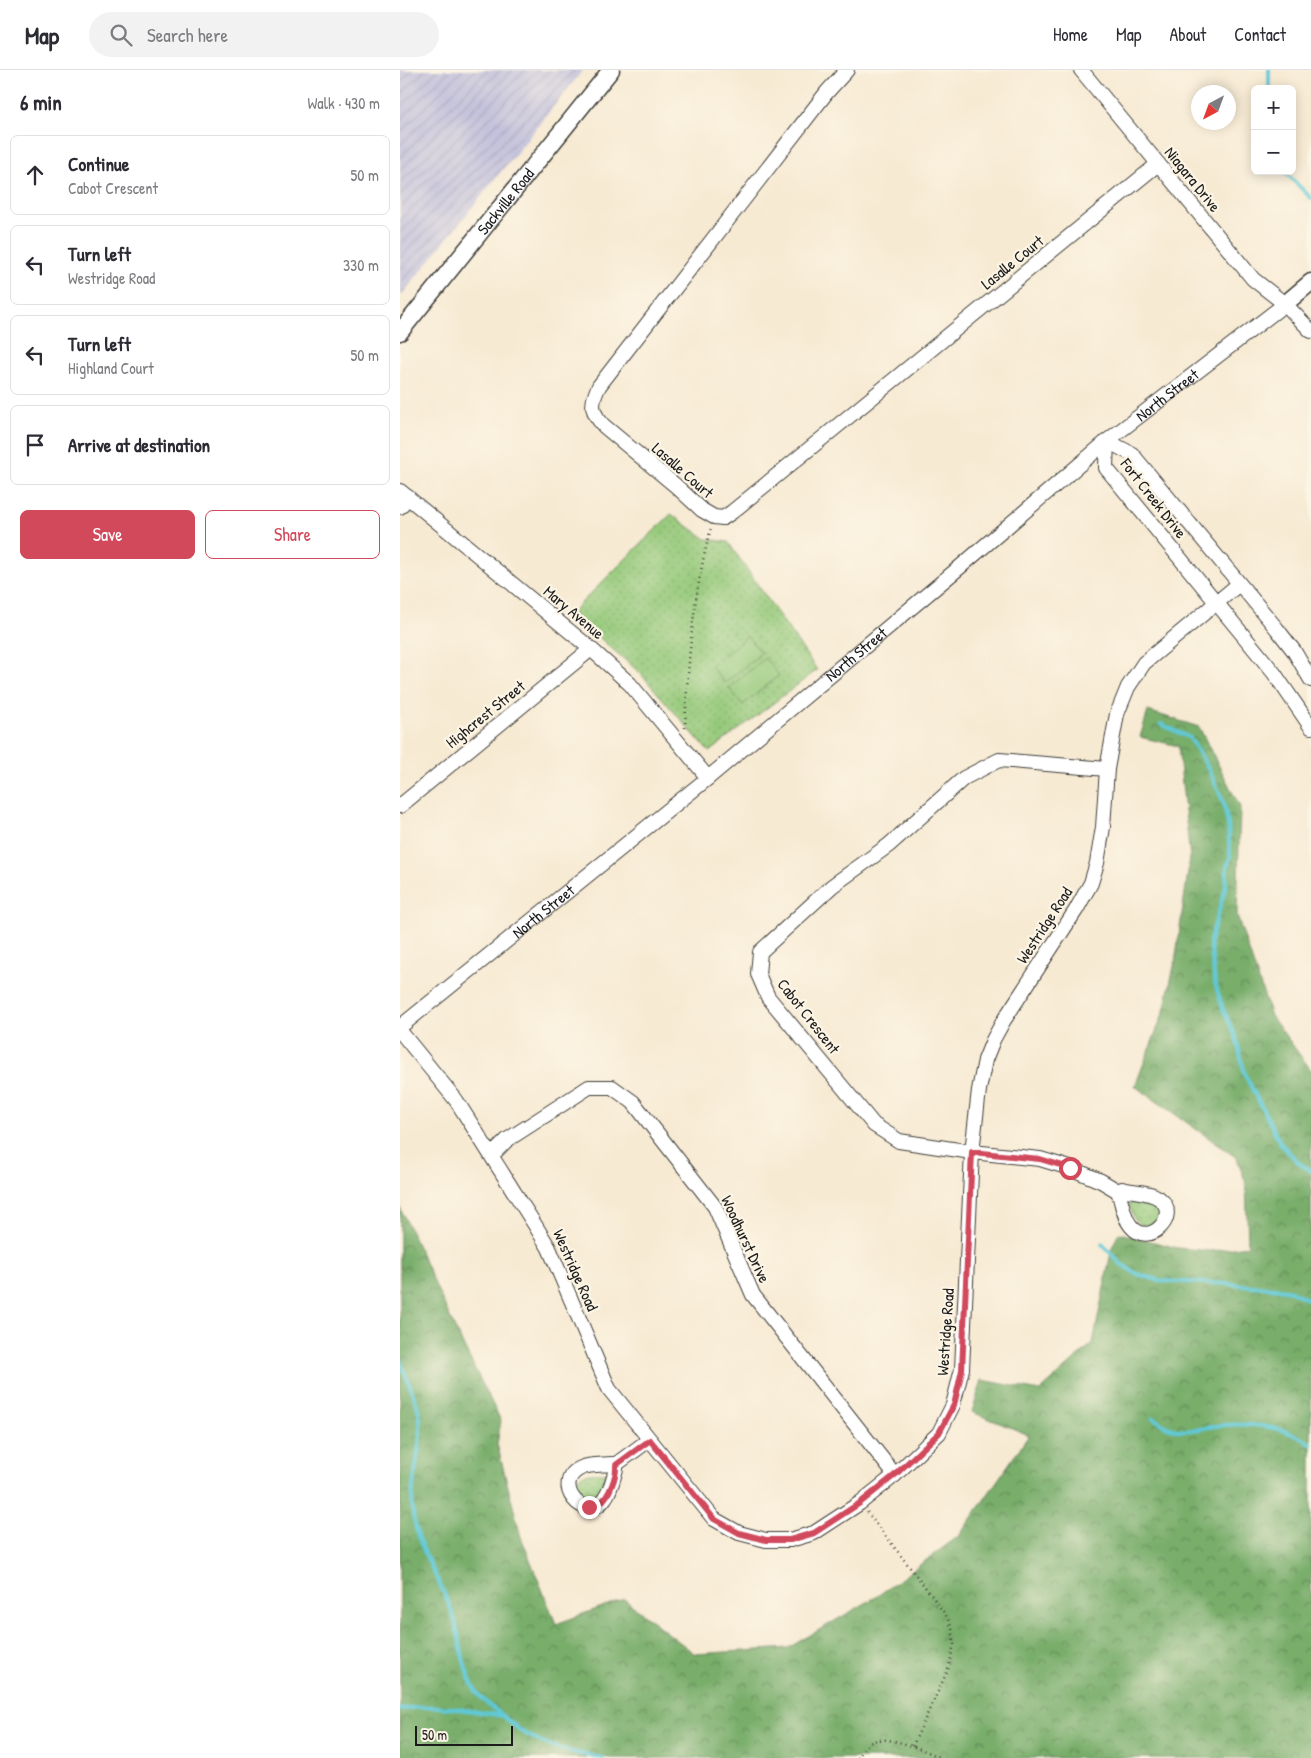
<!DOCTYPE html>
<html lang="en">
<head>
<meta charset="utf-8">
<style>
  body { margin:0; font-family:"Patrick Hand",sans-serif; background:#f2f2f3; color:#2b2b33 }
  .controls { position:absolute; right:15px; top:15px; display:grid; overflow:hidden; border-radius:8px; box-shadow:0 2px 12px #0003 }
  .controls button { width:45px; height:45px; display:grid; place-items:center; padding:0; border:0; border-bottom:1px solid #e1e1e2; background:#fff; color:#2b2b33; font:25px sans-serif }
  .compass { position:absolute; left:791px; top:15px; width:45px; height:45px; border-radius:50%; background:#fff; box-shadow:0 2px 12px #0003; rotate:221deg }
  .scale { position:absolute; left:15px; bottom:12px; width:98px; box-sizing:border-box; padding-left:5px; border:2px solid #1c1c1c; border-top:0; font-size:14px; line-height:18px; white-space:nowrap; color:#1c1c1c; -webkit-text-stroke:4px #fcf5e5; paint-order:stroke }
  .stop { position:absolute; width:15px; height:15px; margin:-11px; border:4px solid #d1495b; border-radius:50%; background:#fff }
  .stop.end { background:#d1495b; border-color:#fff; box-shadow:0 1px 5px #0008 }
  .list { margin:0; padding:0; list-style:none }
  h2 { display:flex; justify-content:space-between; align-items:center; height:65px; margin:0; padding:0 20px; font-size:21px }
  h2 small { font-size:16px; font-weight:400; color:#7c7c81 }
  .list li { display:grid; grid-template-columns:32px 1fr auto; gap:15px; align-items:center; box-sizing:border-box; height:80px; margin:0 10px 10px; padding:0 10px; border:1px solid #e1e1e2; border-radius:8px }
  .list b { display:block; font-size:19px; white-space:nowrap }
  .list p { margin:0; font-size:16px; white-space:nowrap; color:#7c7c81 }
  .list em { font-size:16px; font-style:normal; color:#7c7c81 }
  .actions { display:flex; gap:10px; padding:15px 20px }
  .actions a { flex:1; padding:11px 0; border:1px solid #d1495b; border-radius:8px; text-align:center; font-size:18px; color:#d1495b }
  .actions .main { background:#d1495b; color:#fff }
  .icon { flex:none; width:28px; height:28px; fill:none; stroke:currentColor; stroke-width:2; stroke-linecap:round; stroke-linejoin:round }
  .map { position:relative; flex:none; width:911px; height:1688px; overflow:hidden }
  header { display:flex; align-items:center; gap:30px; box-sizing:border-box; height:70px; padding:0 25px; background:#fff; border-bottom:1px solid #e1e1e2 }
  header strong { font-size:24px }
  nav { display:flex; gap:28px; margin-inline-start:auto; font-size:18px }
  .search { width:350px; height:45px; background:#f2f2f3; display:flex; align-items:center; gap:12px; box-sizing:border-box; padding:0 18px; border-radius:28px; color:#7c7c81; font-size:19px }
  main { display:flex }
  aside { flex:1; background:#fff }
  .map>svg:first-child { display:block }
</style>
</head>
<body>
<header>
<strong>Map</strong>
<div class="search"><svg class="icon" aria-label="search" viewBox="0 0 24 24"><circle cx="10" cy="10" r="6"/><path d="M15 15l6 6"/></svg>Search here</div>
<nav><a>Home</a><a>Map</a><a>About</a><a>Contact</a></nav>
</header>
<main>
<aside>
<h2>6 min<small>Walk · 430 m</small></h2>
<ul class="list">
<li><svg class="icon" aria-label="ahead" viewBox="0 0 24 24"><path d="M12 20V5M6 11l6-6 6 6"/></svg><div><b>Continue</b><p>Cabot Crescent</p></div><em>50 m</em></li>
<li><svg class="icon" aria-label="left" viewBox="0 0 24 24"><path d="M17 20v-9H6M10 6l-5 5 5 5"/></svg><div><b>Turn left</b><p>Westridge Road</p></div><em>330 m</em></li>
<li><svg class="icon" aria-label="left" viewBox="0 0 24 24"><path d="M17 20v-9H6M10 6l-5 5 5 5"/></svg><div><b>Turn left</b><p>Highland Court</p></div><em>50 m</em></li>
<li><svg class="icon" aria-label="arrive" viewBox="0 0 24 24"><path d="M6 21V4h12l-3 4 3 4H6"/></svg><div><b>Arrive at destination</b></div></li>
</ul>
<div class="actions"><a class="main">Save</a><a>Share</a></div>
</aside>
<div class="map">
<svg width="911" height="1688" viewBox="0 0 911 1688">
  <defs>
    <pattern id="industrial-furrows" width="10" height="10" patternUnits="userSpaceOnUse" patternTransform="scale(1.25)"><rect width="10" height="10" fill="#c3c1dc"/><path d="M-1 1l2-2M0 10L10 0M9 11l2-2" fill="none" stroke="#a7a5bc"/></pattern>
    <pattern id="grass-dots" width="8" height="8" patternUnits="userSpaceOnUse" patternTransform="scale(1.25)"><rect width="8" height="8" fill="#95c97a"/><path d="M2 2h.1M6 6h.1" fill="none" stroke="#80ac69" stroke-width="1.8" stroke-linecap="round"/></pattern>
    <pattern id="forest-crowns" width="20" height="18" patternUnits="userSpaceOnUse" patternTransform="scale(1.25)"><rect width="20" height="18" fill="#78ad6a"/><path d="M2 6a3 3 0 1 1 6 0M12 15a3 3 0 1 1 6 0" fill="none" stroke="#628c56"/></pattern>
  </defs>
  <rect width="100%" height="100%" fill="#fcf5e5"/>
  <filter id="ink" filterUnits="userSpaceOnUse"><feTurbulence type="fractalNoise" baseFrequency=".02" numOctaves="2"/><feDisplacementMap in="SourceGraphic" scale="10" xChannelSelector="R" yChannelSelector="G"/><feConvolveMatrix kernelMatrix="1 2 1 2 8 2 1 2 1" color-interpolation-filters="sRGB"/></filter>
  <filter id="wash" filterUnits="userSpaceOnUse"><feTurbulence type="fractalNoise" baseFrequency=".0096" numOctaves="4" result="noise"/><feDisplacementMap in="SourceGraphic" scale="20" xChannelSelector="R" yChannelSelector="G"/><feGaussianBlur stdDeviation="1.12" result="paint"/><feColorMatrix in="noise" values="0 0 0 0 0 0 0 0 0 0 0 0 0 0 0 0 0 1.4 0 .05"/><feComposite in="paint" operator="in"/></filter>
  <g filter="url(#wash)">
    <rect width="100%" height="100%" fill="#f7ead3"/>
    <path fill="url(#industrial-furrows)" d="M0,0H183L0,227Z"/>
    <path fill="url(#grass-dots)" stroke="#58724b" d="M271,444L306,469L328,472L417,600L309,682L240,603L171,543Z
      M729,1129C743,1130 756,1128 761,1144L752,1157C733,1156 733,1146 728,1130Z
      M206,1403L207,1406L198,1428L188,1432C185,1430 180,1428 178,1426C173,1419 174,1409 182,1405C188,1402 199,1403 206,1403Z"/>
    <path fill="url(#forest-crowns)" stroke="#4a6443" d="M748,641L799,657L840,737L837,846L871,946L911,1000V1688H211L181,1685L187,1688H0V1137L58,1265L101,1351L97,1374L121,1467L156,1554L224,1529L295,1584L388,1578L476,1527L559,1466L629,1365L572,1342L582,1310L640,1321L693,1273L712,1177L719,1163L778,1178L811,1181L848,1176L846,1113L837,1088L735,1016L764,941L775,892L790,788L778,676L740,667Z"/>
    <path fill="#95c97a" stroke="#58724b" d="M347,566L361,583L325,613L311,596Z
      M365,588L379,605L343,635L329,618Z"/>
    <g fill="none" stroke-linecap="round" stroke-linejoin="round">
      <path stroke="#5ec9d8" stroke-width="4" d="M869,19V0
        M884,101L911,128
        M761,654L790,668L808,698L823,731L828,754L830,788L827,796L826,816L810,871L815,913L823,939L836,967L845,1005L881,1074L899,1093L911,1101
        M702,1174L721,1194L737,1204L762,1211L831,1214L873,1218L891,1221L911,1231
        M0,1289C5,1308 19,1332 20,1350C22,1382 9,1413 13,1444C18,1480 40,1509 52,1542C61,1567 61,1595 74,1618C79,1628 89,1635 98,1642C106,1648 113,1655 121,1661C148,1678 173,1683 203,1688
        M754,1348C778,1370 798,1357 824,1355C854,1353 886,1357 911,1374
        M0,1640C36,1632 68,1641 103,1646"/>
    </g>
  </g>
  <g filter="url(#ink)">
    <g fill="none" stroke-linecap="round" stroke-linejoin="round">
      <g stroke="#3d3b37" stroke-width="16">
        <g id="minor">
          <path d="M447,0L427,22L199,316C190,334 191,342 204,356L276,416L302,440L314,447L323,448L332,442L758,94"/>
          <path d="M681,0L853,209L885,234L911,261"/>
          <path d="M707,371L706,398L874,603L911,657"/>
          <path d="M707,371L732,384L877,559L894,581L911,610"/>
          <path d="M0,421L191,579L230,614L308,708"/>
          <path d="M0,437L8,427"/>
          <path d="M707,699L599,690L564,708L489,775L432,816L360,882L358,904L368,927L474,1055L499,1071L572,1082L640,1089L670,1098L701,1111L718,1121"/>
          <path d="M0,736L191,579"/>
          <path id="s1" d="M0,957L308,708L560,497L707,371L885,234"/>
          <path d="M0,961L56,1030L135,1155L149,1178L209,1319L314,1449L339,1463L366,1470H390L414,1463L460,1433L495,1405L539,1363L553,1335L562,1299L572,1082L579,1020L585,990L593,970L604,950L676,840L691,813L697,793L703,757L707,699L717,644L728,617L744,593L839,514"/>
          <path d="M92,1085L107,1070L189,1017H212L233,1032L315,1137L353,1225L495,1405"/>
          <path d="M722,1119C733,1122 750,1121 760,1129C781,1145 749,1179 731,1156C724,1148 722,1134 719,1124L718,1121Z"/>
          <path d="M212,1394L215,1395L216,1399C213,1409 211,1420 205,1428C186,1457 149,1412 181,1398C190,1394 202,1395 212,1394Z"/>
          <path d="M215,1395L249,1370"/>
        </g>
      </g>
      <g stroke="#3d3b37" stroke-width="19">
        <g id="tertiary">
          <path d="M885,234L911,212"/>
          <path id="s2" d="M0,262L211,0"/>
        </g>
      </g>
      <path stroke="#3d3b37" stroke-width="2.5" stroke-dasharray="1 4" stroke-linecap="butt" d="M285,658C288,591 293,523 311,458
        M467,1442L529,1522L545,1544L552,1558L554,1574L548,1600L512,1677
        M458,1688C462,1682 466,1673 474,1671C488,1665 527,1681 541,1688"/>
      <use href="#minor" stroke="#fff" stroke-width="14"/>
      <use href="#tertiary" stroke="#fff" stroke-width="16"/>
    </g>
  </g>
  <g fill="none" stroke-linecap="round" stroke-linejoin="round" filter="url(#ink)">
    <path stroke="#d1495b" stroke-width="6" d="M189,1437C193,1437 197,1436 200,1433C209,1427 217,1406 216,1395L250,1370L314,1449L339,1463L366,1470H390L414,1463L460,1433L495,1405L539,1363L554,1335L558,1318L562,1300L572,1082L640,1089L670,1098"/>
  </g>
  <g text-anchor="middle" stroke-width="4.5" stroke-linejoin="round" paint-order="stroke">
    <g font-size="16" fill="#1c1c1c" stroke="#fcf5e5">
      <text transform="translate(793 109) rotate(51)" y="6">Niagara Drive</text>
      <text dy="6" stroke="none"><textPath href="#s2" startOffset="168">Sackville Road</textPath></text>
      <text transform="translate(612 192) rotate(-39)" y="6">Lasalle Court</text>
      <text dy="6" stroke="none"><textPath href="#s1" startOffset="994">North Street</textPath></text>
      <text transform="translate(283 400) rotate(41)" y="6">Lasalle Court</text>
      <text transform="translate(754 428) rotate(52)" y="6">Fort Creek Drive</text>
      <text transform="translate(174 542) rotate(40)" y="6">Mary Avenue</text>
      <text dy="6" stroke="none"><textPath href="#s1" startOffset="589">North Street</textPath></text>
      <text transform="translate(85 644) rotate(-39)" y="6">Highcrest Street</text>
      <text dy="6" stroke="none"><textPath href="#s1" startOffset="184">North Street</textPath></text>
      <text transform="translate(644 855) rotate(-57)" y="6">Westridge Road</text>
      <text transform="translate(409 946) rotate(52)" y="6">Cabot Crescent</text>
      <text transform="translate(346 1169) rotate(65)" y="6">Woodhurst Drive</text>
      <text transform="translate(176 1200) rotate(66)" y="6">Westridge Road</text>
      <text transform="translate(545 1262) rotate(-86)" y="6">Westridge Road</text>
    </g>
  </g>
</svg>
<div class="controls">
<button>+</button>
<button>−</button>
</div>
<svg class="compass" viewBox="-18 -18 36 36"><path d="M0-13l5 13h-10z" fill="#e53935"/><path d="M0 13l5-13h-10z" fill="#7c7c81"/></svg>
<div class="scale">50 m</div>
<div class="stop" style="left:670px;top:1098px"></div>
<div class="stop end" style="left:189px;top:1437px"></div>
</div>
</main>
</body>
</html>
